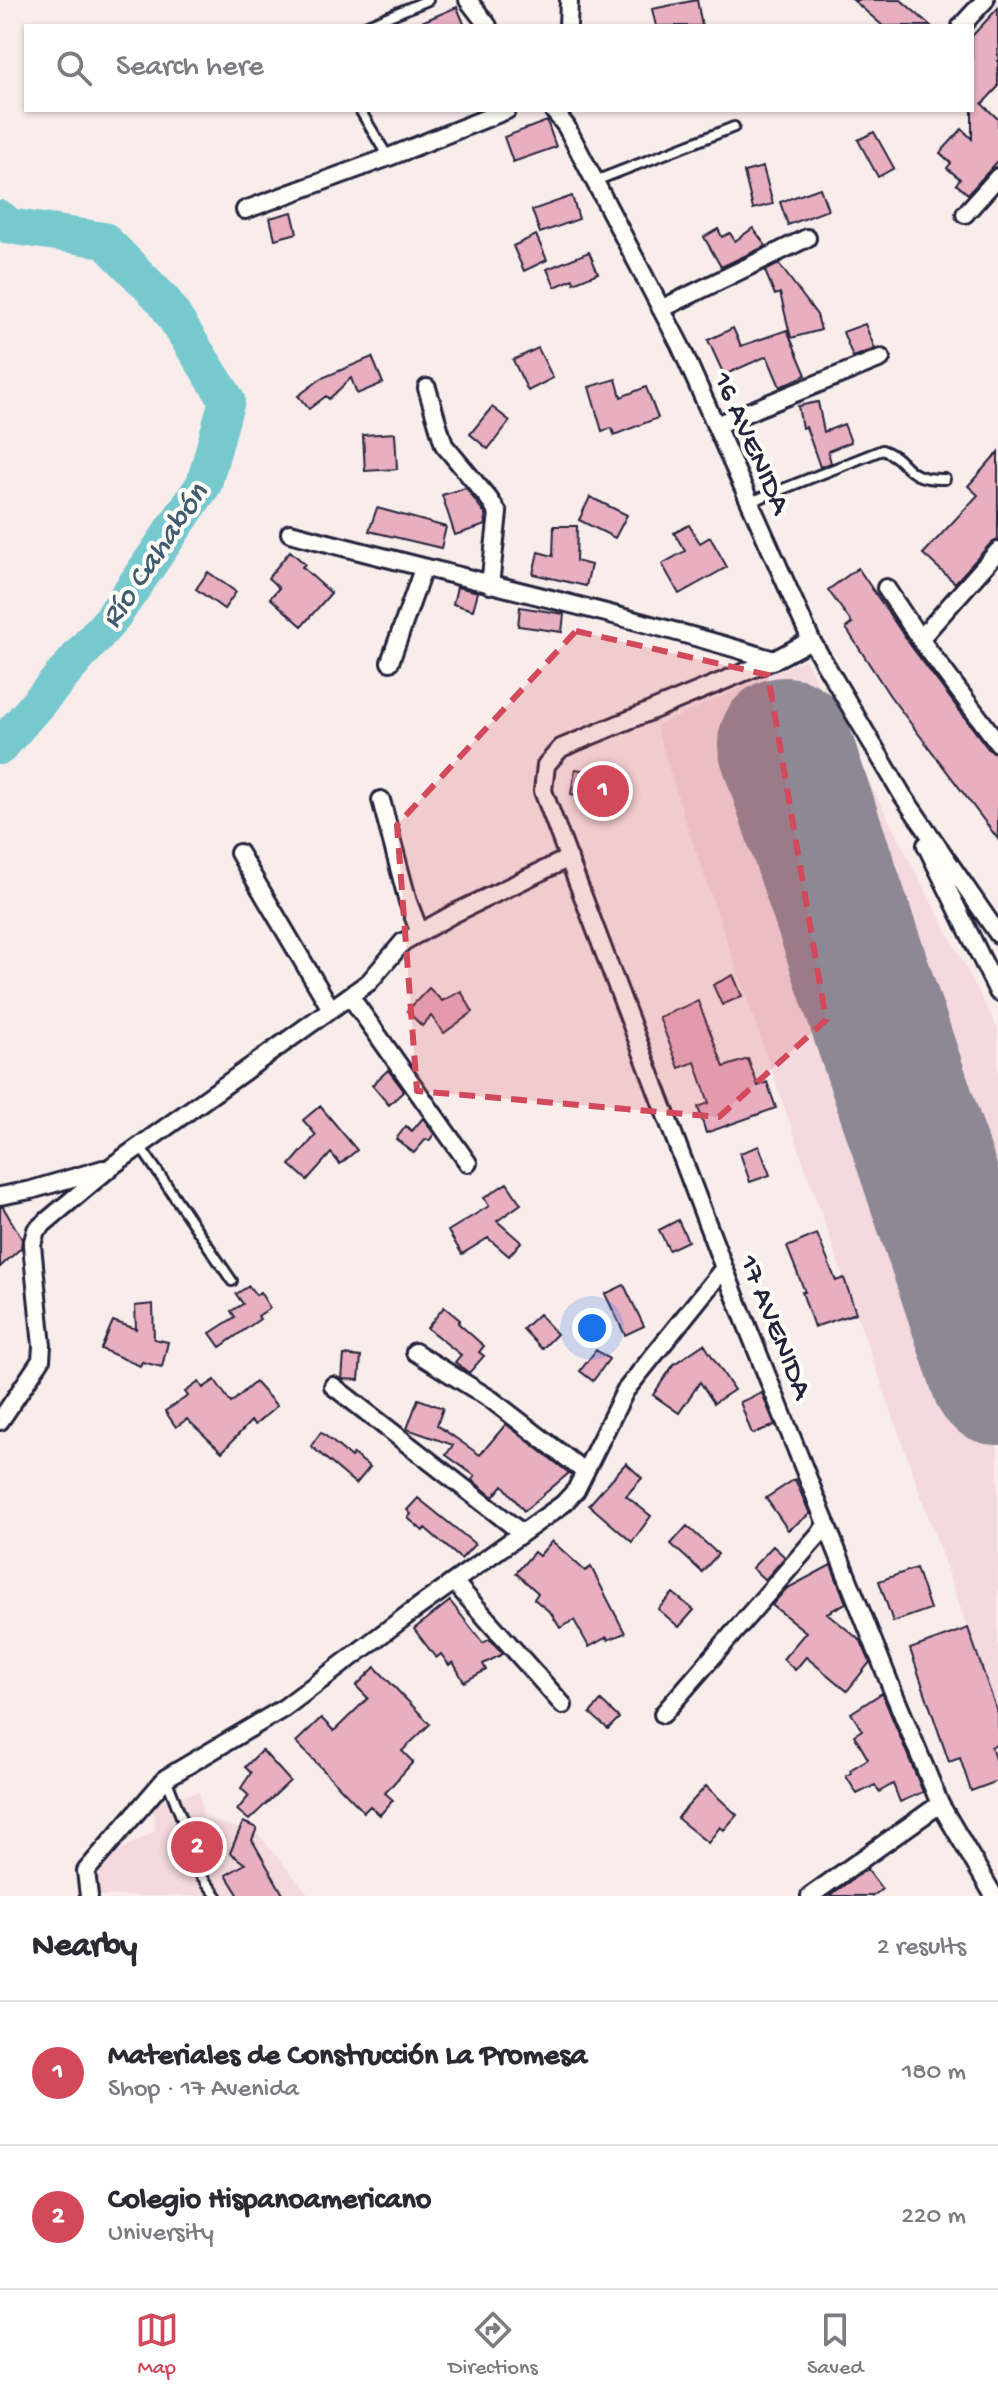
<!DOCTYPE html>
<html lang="en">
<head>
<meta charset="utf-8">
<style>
  body { margin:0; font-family:"Gochi Hand",sans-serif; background:#f7f7f7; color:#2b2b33 }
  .you { position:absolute; left:592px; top:1328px; width:28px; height:28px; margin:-20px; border:6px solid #fff; border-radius:50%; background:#1a73e8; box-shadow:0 0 0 12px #1a73e833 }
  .badge { display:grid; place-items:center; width:52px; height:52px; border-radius:50%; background:#d1495b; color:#fff; font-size:26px; font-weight:700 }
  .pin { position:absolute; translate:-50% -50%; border:4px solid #fff; box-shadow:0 2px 8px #0006 }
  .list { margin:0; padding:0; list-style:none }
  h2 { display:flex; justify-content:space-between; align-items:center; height:104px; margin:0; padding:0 32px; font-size:34px }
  h2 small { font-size:26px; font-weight:400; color:#7c7c81 }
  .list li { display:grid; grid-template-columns:52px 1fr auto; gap:24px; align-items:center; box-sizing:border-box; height:144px; padding:0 32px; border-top:2px solid #e1e1e2 }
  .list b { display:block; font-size:30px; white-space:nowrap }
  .list p { margin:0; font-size:26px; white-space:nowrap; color:#7c7c81 }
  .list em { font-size:26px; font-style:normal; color:#7c7c81 }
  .icon { flex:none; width:44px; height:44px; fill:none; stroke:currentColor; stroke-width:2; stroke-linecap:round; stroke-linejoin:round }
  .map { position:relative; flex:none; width:998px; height:1896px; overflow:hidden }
  .search { position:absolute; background:#fff; box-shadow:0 2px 6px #0004; left:24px; right:24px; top:24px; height:88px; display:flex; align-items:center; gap:20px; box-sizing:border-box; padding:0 28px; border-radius:0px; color:#7c7c81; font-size:30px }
  .sheet { height:392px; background:#fff }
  nav { display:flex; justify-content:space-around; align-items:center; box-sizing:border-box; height:112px; border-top:2px solid #e1e1e2; background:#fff; font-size:22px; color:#7c7c81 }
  nav a { display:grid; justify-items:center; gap:4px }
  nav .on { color:#d1495b }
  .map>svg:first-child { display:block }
</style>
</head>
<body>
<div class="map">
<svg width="998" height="1896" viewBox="0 0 998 1896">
  <rect width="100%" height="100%" fill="#f9edec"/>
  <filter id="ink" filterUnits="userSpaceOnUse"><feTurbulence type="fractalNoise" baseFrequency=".0125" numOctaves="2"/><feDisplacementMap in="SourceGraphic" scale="16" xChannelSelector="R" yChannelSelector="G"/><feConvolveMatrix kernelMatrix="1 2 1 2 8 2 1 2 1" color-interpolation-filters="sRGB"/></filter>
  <g filter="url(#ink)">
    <path fill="#f4dadf" d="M805,659L998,1029V1714L830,1239L684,817L656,726Z
      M199,1792L204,1818L258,1834L310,1896H80L102,1860L155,1831L152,1802Z"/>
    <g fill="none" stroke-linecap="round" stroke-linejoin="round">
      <path stroke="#77c9ce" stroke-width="36" d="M0,218L9,226L104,240L164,301L227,400L204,484L113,617L0,747"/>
      <path stroke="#8e8894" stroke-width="134" d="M785,744L998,1378"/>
    </g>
    <path fill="#e8afc1" stroke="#22223b" stroke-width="2" d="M697,0L702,26H656L652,9Z
      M853,0H901L931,26H883Z
      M457,7L465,26H412Z
      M998,8V87L982,104L998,119V161L968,194L956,184L960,179L947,168L951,163L940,153L962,129L972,139V36Z
      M547,121L556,147L513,162L504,137Z
      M874,132L894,168L878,177L858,140Z
      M763,167L773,204L753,209L744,172Z
      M820,188L828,210L788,225L780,202Z
      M572,196L579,219L540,233L532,210Z
      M292,212L297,233L275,239L270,218Z
      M753,228L766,246L721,267L704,237L718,229L722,237L730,233L735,241Z
      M536,235L547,260L524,271L513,246Z
      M589,252L598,273L574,283L573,279L555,287L547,269Z
      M779,264L817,315L821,330L791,338L780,293L775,295L765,271Z
      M865,324L875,349L853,357L843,332Z
      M733,328L741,346L787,330L806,375L780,387L767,356L724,375L708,340Z
      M538,348L553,378L528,391L513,360Z
      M372,357L383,383L357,394L351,378L329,399L326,396L309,409L298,396L322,378Z
      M616,379L621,397L646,387L658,418L614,435L612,428L602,431L589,387Z
      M818,402L824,432L844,424L851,442L828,451L831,463L820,467L806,427L802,428L798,406Z
      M492,407L510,421L488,449L470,434Z
      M395,433L397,469L365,471L363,435Z
      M998,452V540L990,544L955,583L923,554L978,495L968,486Z
      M466,488L485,514L486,525L455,535L442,495Z
      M590,497L627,515L615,538L579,520Z
      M377,508L446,527L441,548L369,531Z
      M689,525L700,543L710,537L727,567L679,594L662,564L685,551L674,533Z
      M554,526H577L576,561L591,565L586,586L533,574L538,552L553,556Z
      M290,551L305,564L302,567L331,593L302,626L270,598L279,588L268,578Z
      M858,568L911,646L989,750L998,754V839L890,696L846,628L852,623L828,590Z
      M208,572L236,592L224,609L196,589Z
      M457,587L478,592L473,610L453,604Z
      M520,607L564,614L562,632L518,626Z
      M575,769L595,772L591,798L571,794Z
      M733,975L742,996L722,1005L713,985Z
      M429,988L442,1001L461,991L473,1012L444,1033L431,1016L422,1026L407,1011Z
      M698,1001L724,1067L748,1059L758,1086L767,1082L776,1108L706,1133L698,1107L709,1103L695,1062L679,1068L659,1017Z
      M388,1070L404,1091L389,1105L372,1085Z
      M320,1106L357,1150L340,1164L331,1153L307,1180L290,1165L316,1135L303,1120Z
      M423,1118L434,1134L429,1141L426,1139L414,1153L396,1139L406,1126L412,1131Z
      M759,1146L770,1175L750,1182L740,1153Z
      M507,1183L521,1204L497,1221L521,1242L509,1256L488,1238L462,1254L448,1231L489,1206L484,1198Z
      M0,1207H3L22,1239L21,1248L0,1267Z
      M678,1220L688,1241L669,1250L659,1230Z
      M817,1234L836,1281L844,1278L856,1313L814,1327L802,1292H805L787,1247Z
      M624,1285L644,1326L625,1335L605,1294Z
      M249,1286L256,1295L260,1292L270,1308L258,1316L260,1319L220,1347L210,1333L235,1317L231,1311L243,1304L236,1294Z
      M153,1304L154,1339L168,1342L162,1367L142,1362L140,1366L101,1349L113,1321L136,1329L135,1306Z
      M444,1307L460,1320L458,1323L484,1346L479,1352L484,1356L469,1373L455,1362L461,1355L427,1328Z
      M539,1314L557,1334L542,1349L523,1329Z
      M704,1344L734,1390L714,1403L700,1382L679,1413L653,1395L674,1364Z
      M596,1350L609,1359L593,1381L580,1371Z
      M344,1355L361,1357L359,1380L342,1379Z
      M215,1380L231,1403L255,1382L277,1406L255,1425L251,1421L222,1452L187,1419L176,1427L165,1411L188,1396L185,1392L199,1382L203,1388Z
      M762,1393L775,1425L752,1434L740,1402Z
      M418,1399L443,1408L437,1425L480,1455L506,1424L569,1473L524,1511L503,1485L493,1497L472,1480L475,1476L446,1455L453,1445L407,1429Z
      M321,1432L351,1457L353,1454L370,1467L356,1484L311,1446Z
      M626,1463L642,1478L626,1496L651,1516L632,1542L589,1505Z
      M795,1479L810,1514L788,1530L766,1498Z
      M418,1498L475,1544L461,1559L425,1528L423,1531L408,1518L411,1514L407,1510Z
      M687,1526L718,1554L702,1572L671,1544Z
      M552,1541L585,1571L591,1567L625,1633L608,1640L607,1637L589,1647L574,1620L560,1628L551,1613L534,1599L538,1593L516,1573L534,1552L539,1556Z
      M773,1546L785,1557L765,1580L752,1568Z
      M831,1565L846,1603L827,1613L861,1641L870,1662L847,1691L806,1657L795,1670L783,1659L806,1632L772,1605L786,1589Z
      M916,1568L930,1609L893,1622L879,1581Z
      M673,1593L694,1610L679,1627L658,1609Z
      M450,1601L483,1643L490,1639L503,1654L483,1664L486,1670L464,1682L453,1662L449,1665L441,1654L436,1658L414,1629Z
      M968,1628L998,1714V1745L991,1747L998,1768V1781L971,1791L960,1758L949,1762L910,1649Z
      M375,1667L430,1724L402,1751L413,1762L385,1793L393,1800L380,1815L370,1806L364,1812L296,1742L321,1718L334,1731L368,1698L356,1686Z
      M882,1693L923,1792L900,1802L893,1784L879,1792L875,1785L857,1794L846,1776L851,1773L850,1770L868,1759L854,1735L862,1730L851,1713Z
      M601,1701L619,1718L608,1729L590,1713Z
      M262,1750L290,1781L249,1820L237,1810L249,1796L241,1788L251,1773L245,1767Z
      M706,1786L737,1815L724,1830L720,1827L708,1843L677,1818Z
      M243,1822L257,1828L252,1840L284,1896H239L226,1875L245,1864L230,1853Z
      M867,1869L882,1889L873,1896H829Z"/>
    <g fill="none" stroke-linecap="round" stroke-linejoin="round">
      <g stroke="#22223b" stroke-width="14">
        <path id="service" d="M365,26L428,0
          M360,110L388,157
          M595,181L734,127
          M750,502L882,450C910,459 901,480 945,479
          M140,1146L232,1281
          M166,1778L182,1819L189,1860L217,1896"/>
      </g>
      <g stroke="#22223b" stroke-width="22">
        <path id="minor" d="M468,0L488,26
          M568,26L569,0
          M961,26L985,0
          M553,110L566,126L680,345L811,640L903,796L998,934
          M245,210L389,157L507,110
          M965,214L998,177
          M661,309L807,238
          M427,388L444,445L489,499L498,513L490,585
          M716,425L881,358
          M290,533C451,576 614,611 774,660
          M886,588L920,639L998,743
          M920,639L998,551
          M811,640L774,660L561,748L546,765L543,791L724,1268L892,1689L940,1804L994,1896
          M390,662L423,569
          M381,800L408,902L420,933
          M926,845L998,992
          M239,853L331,1009
          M350,996L468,1163
          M0,1196L31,1190L103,1169
          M415,1352L492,1400L585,1472
          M333,1386L522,1533
          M0,1421L41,1360L42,1346L32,1245L36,1230L112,1166L369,982L403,942L455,913L569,858
          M454,1582L563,1705
          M663,1714L827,1525
          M89,1896L86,1871L166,1778L284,1708L410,1613L563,1504L576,1490L625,1391L724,1268
          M810,1896L940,1804"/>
      </g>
      <use href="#service" stroke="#fdfcf7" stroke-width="8"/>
      <use href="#minor" stroke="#fdfcf7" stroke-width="16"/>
    </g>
  </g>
  <path fill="#d1495b" fill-opacity="0.2" stroke="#d1495b" stroke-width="6" stroke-dasharray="16 10" stroke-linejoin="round" d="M576,631L768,675L826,1020L719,1117L417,1091L397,825Z"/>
  <g text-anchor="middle" stroke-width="8" stroke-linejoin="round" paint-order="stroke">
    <g font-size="30" fill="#22223b" stroke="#fdfcf7">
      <text transform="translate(754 442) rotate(66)" y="10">16 AVENIDA</text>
      <text transform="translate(778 1326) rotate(68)" y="10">17 AVENIDA</text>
    </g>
    <g font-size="32" font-style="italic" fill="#405c6e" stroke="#fdfcf7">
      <text transform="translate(152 554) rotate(-56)" y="11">Río Cahabón</text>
    </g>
  </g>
</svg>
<div class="you"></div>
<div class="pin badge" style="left:603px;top:791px">1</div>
<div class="pin badge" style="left:197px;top:1847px">2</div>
<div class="search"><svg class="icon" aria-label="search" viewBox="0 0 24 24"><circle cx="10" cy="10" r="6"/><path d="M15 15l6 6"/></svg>Search here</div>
</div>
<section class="sheet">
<h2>Nearby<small>2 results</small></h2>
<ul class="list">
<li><span class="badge">1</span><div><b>Materiales de Construcción La Promesa</b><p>Shop · 17 Avenida</p></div><em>180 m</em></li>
<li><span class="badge">2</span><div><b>Colegio Hispanoamericano</b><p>University</p></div><em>220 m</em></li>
</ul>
</section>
<nav>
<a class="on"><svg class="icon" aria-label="map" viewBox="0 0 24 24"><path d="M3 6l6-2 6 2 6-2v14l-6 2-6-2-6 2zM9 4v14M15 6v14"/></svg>Map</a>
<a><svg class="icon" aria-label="directions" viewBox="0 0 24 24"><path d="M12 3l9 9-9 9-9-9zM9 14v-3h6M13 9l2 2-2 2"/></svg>Directions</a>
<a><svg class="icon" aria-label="saved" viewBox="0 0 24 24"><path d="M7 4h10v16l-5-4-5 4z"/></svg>Saved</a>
</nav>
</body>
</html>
